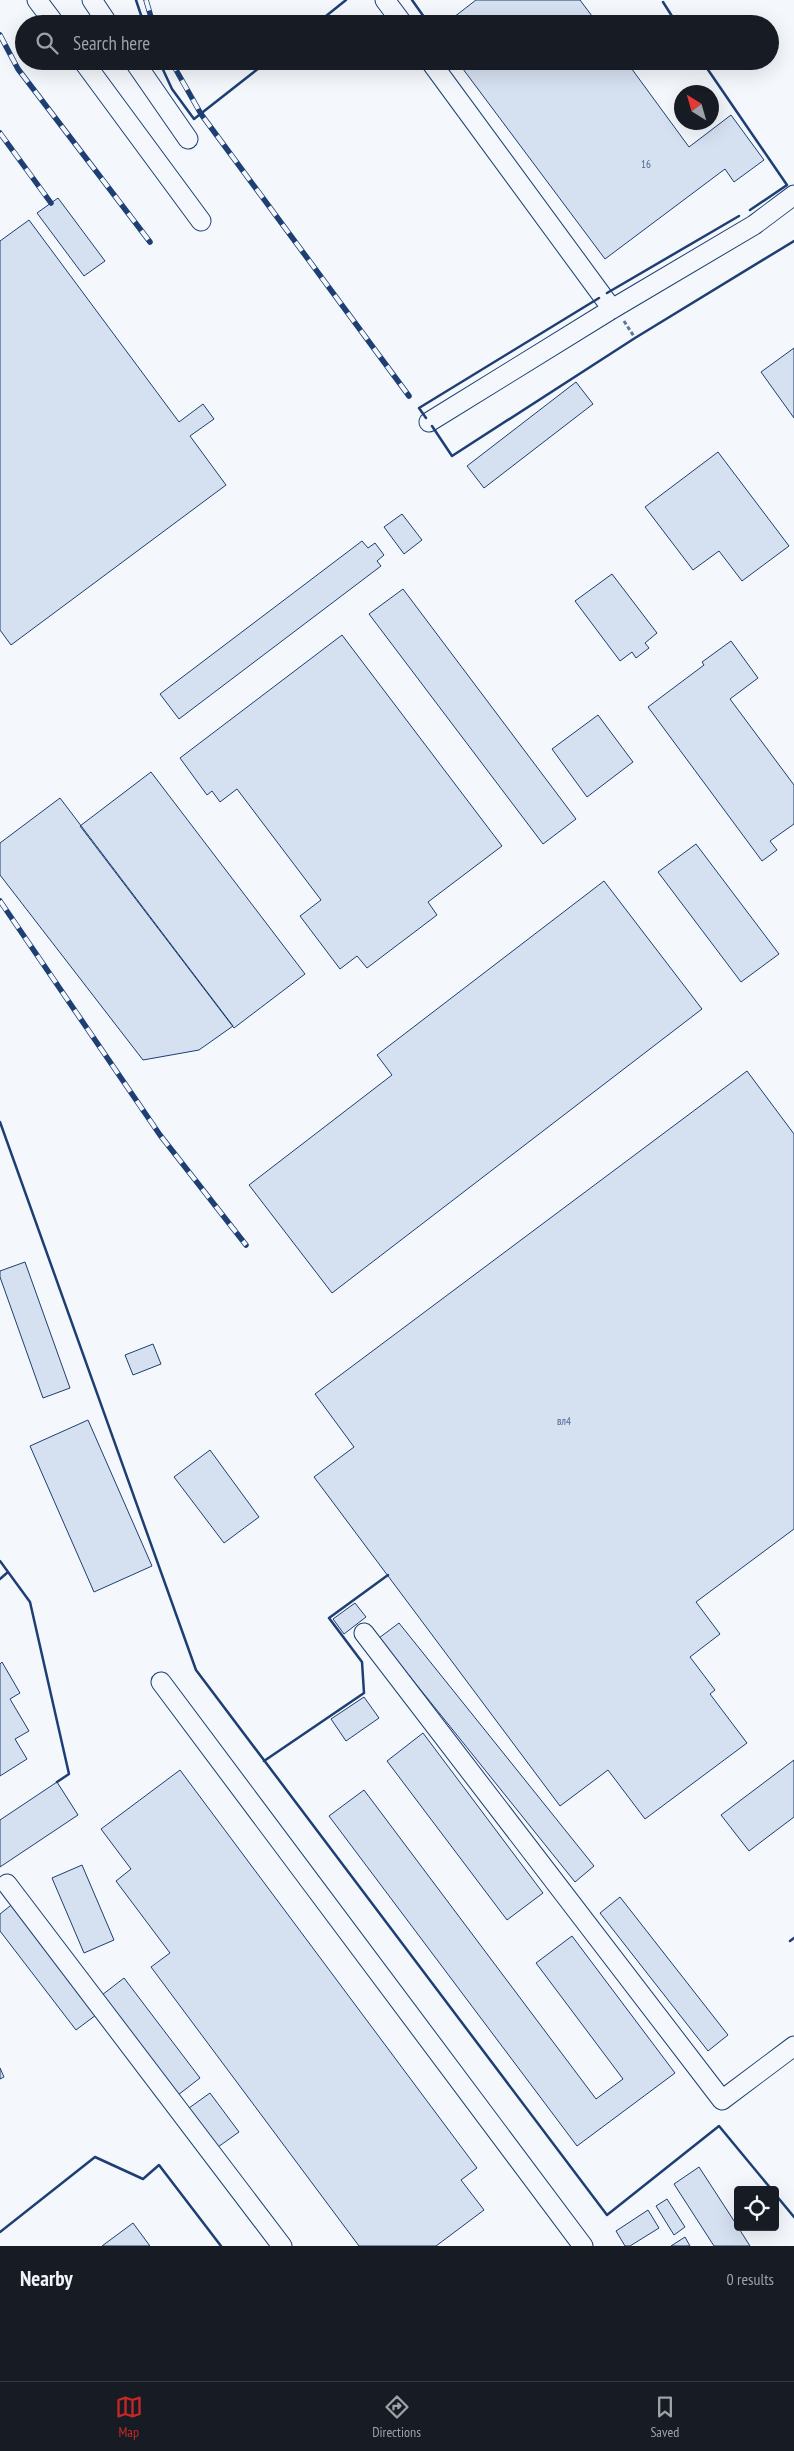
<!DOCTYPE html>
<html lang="en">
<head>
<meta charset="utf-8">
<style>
  body { margin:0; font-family:"PT Sans Narrow",sans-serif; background:#242831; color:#f1f3f6 }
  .controls { position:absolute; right:15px; bottom:15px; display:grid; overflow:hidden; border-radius:5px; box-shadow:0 5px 20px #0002 }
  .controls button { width:45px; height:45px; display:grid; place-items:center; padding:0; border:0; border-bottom:1px solid #363941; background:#171b24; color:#f1f3f6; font:25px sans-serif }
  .compass { position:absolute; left:674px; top:85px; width:45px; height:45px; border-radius:50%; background:#171b24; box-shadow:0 5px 20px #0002; rotate:323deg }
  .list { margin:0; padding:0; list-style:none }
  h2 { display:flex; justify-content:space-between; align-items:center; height:65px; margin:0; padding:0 20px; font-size:21px }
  h2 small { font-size:16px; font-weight:400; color:#9ea1a6 }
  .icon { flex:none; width:28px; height:28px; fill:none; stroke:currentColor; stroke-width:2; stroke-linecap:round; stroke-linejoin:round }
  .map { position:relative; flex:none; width:794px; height:2246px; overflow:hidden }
  .search { position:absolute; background:#171b24; box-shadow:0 5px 20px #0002; left:15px; right:15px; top:15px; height:55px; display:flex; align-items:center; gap:12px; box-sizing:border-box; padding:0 18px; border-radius:28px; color:#9ea1a6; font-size:19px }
  .sheet { height:135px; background:#171b24 }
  nav { display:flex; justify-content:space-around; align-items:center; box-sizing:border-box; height:70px; border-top:1px solid #363941; background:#171b24; font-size:14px; color:#9ea1a6 }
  nav a { display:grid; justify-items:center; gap:2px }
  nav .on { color:#c62828 }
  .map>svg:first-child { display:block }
</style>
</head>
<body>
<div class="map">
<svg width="794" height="2246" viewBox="0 0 794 2246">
  <rect width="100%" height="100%" fill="#f4f7fb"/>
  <path fill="#d5e0f0" stroke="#1d3f73" d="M476,0H580L598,24H445Z
    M457,61H626L689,147L731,115L764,160L734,182L725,169L605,259Z
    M58,198L105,261L84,276L37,213Z
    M29,220L179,422L203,404L214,419L190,436L226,485L11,645L0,630V241Z
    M794,348V418L761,372Z
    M576,382L593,404L484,488L467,466Z
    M718,452L789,546L742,581L719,551L693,570L645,507Z
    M402,514L422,540L404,554L384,527Z
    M362,541L368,548L375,543L384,555L377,561L381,566L179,719L160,694Z
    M612,574L657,633L645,643L649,648L636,658L632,652L620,661L575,601Z
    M403,589L576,819L543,844L369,614Z
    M342,635L502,846L428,902L437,915L367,968L357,956L340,969L300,916L321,900L237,789L220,802L212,791L207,795L180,758Z
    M731,641L758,678L730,699L794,785V824L770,841L777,850L762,861L648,707L704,665L702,662Z
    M598,715L633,762L587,797L552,749Z
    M151,772L305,974L234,1028L80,826Z
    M60,798L233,1026L199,1050L143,1060L0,875V843Z
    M696,844L779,954L741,982L658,872Z
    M604,881L702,1009L332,1293L249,1185L392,1075L377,1055Z
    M747,1071L794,1134V1529L696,1602L720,1634L690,1657L715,1690L710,1694L747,1743L645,1819L608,1770L560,1806L314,1477L354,1447L315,1394Z
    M25,1262L70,1388L43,1398L0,1277V1271Z
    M153,1344L161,1364L133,1375L125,1355Z
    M88,1420L152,1566L94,1592L30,1446Z
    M210,1450L259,1517L224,1543L174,1477Z
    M355,1603L366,1617L344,1634L333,1619Z
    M399,1623L594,1866L575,1882L379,1638Z
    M2,1662L20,1693L10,1699L29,1731L15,1739L27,1759L0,1776V1664Z
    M364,1697L379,1718L346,1741L331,1719Z
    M423,1733L543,1893L507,1920L387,1761Z
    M794,1760V1817L749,1851L721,1815Z
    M180,1770L477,2168L461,2180L484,2210L436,2246H359L151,1967L170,1953L116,1881L131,1869L101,1829Z
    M57,1782L78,1815L0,1867V1820Z
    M364,1790L596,2099L623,2079L536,1963L572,1936L675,2073L577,2146L329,1816Z
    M82,1865L114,1940L84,1953L52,1878Z
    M620,1897L728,2035L708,2051L600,1913Z
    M15,1902L100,2012L76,2030L0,1931V1914Z
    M124,1978L200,2078L178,2095L102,1995Z
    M0,2068L4,2077L0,2079Z
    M210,2093L239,2132L218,2147L189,2108Z
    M699,2167L738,2227L750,2246H714L674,2184Z
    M667,2199L685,2227L674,2235L656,2206Z
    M648,2210L659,2228L630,2246H625L616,2231Z
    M133,2223L150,2246H102Z
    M685,2237L690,2246H671Z"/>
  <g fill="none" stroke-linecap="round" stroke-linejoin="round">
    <g stroke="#1d3f73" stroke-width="21">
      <path id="minor" d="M37,0L55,24
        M92,0L108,24
        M385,0L403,24
        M83,61L201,221
        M134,61L188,139
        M430,61L612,309
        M429,422L612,309L754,225L794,195
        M364,1633L722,2100L794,2046
        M161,1682L583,2246
        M7,1884L282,2246"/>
    </g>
    <path stroke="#5e769c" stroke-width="3" stroke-dasharray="4 2.5" stroke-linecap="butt" d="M624,321L635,338"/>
    <use href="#minor" stroke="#f4f7fb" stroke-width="19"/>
    <g stroke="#1d3f73" stroke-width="5.5">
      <path id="rail" d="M146,0L153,24
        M0,35L18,69L150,242
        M171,61L201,114L409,396
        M0,133L51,203
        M0,901L160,1135L246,1245"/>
    </g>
    <use href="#rail" stroke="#f4f7fb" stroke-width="4" stroke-dasharray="11" stroke-linecap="butt"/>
    <path stroke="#1d3f73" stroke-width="2.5" d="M136,0L144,24
      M412,0L429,24
      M663,2L677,24
      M316,24L346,0
      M159,61L172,89L194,119L268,61
      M702,61L787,185L750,210
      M607,293L739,216
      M426,418L419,408L599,298
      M432,426L452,456L635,338L794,241
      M0,1122L196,1670L607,2215L719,2126L772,2190
      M0,1561L30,1602L69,1774L57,1782
      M0,1579L8,1572
      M264,1761L364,1693L362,1662L329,1618L388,1575
      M790,1941L794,1938
      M775,2194L794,2217
      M0,2232L95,2157L143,2179L159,2165L221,2246"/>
  </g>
  <g text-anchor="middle" stroke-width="4" stroke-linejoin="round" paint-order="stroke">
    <g font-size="11" fill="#4b6792">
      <text x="646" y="168">16</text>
      <text x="564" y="1425">вл4</text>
    </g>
  </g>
</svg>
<div class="controls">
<button><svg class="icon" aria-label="locate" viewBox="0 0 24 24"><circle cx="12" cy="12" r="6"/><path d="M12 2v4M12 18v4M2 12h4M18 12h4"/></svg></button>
</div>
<svg class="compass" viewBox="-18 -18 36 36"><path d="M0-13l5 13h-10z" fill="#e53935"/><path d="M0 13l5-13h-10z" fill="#9ea1a6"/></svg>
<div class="search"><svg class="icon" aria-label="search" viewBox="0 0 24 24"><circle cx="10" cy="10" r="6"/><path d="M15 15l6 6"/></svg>Search here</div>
</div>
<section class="sheet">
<h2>Nearby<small>0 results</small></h2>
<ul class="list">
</ul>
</section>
<nav>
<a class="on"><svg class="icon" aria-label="map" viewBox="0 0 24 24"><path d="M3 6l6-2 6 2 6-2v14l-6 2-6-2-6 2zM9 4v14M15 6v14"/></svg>Map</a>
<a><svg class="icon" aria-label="directions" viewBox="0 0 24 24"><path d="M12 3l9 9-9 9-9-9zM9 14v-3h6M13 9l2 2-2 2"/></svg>Directions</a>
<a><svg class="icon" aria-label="saved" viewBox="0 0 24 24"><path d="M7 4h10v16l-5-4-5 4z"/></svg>Saved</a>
</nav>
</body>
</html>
